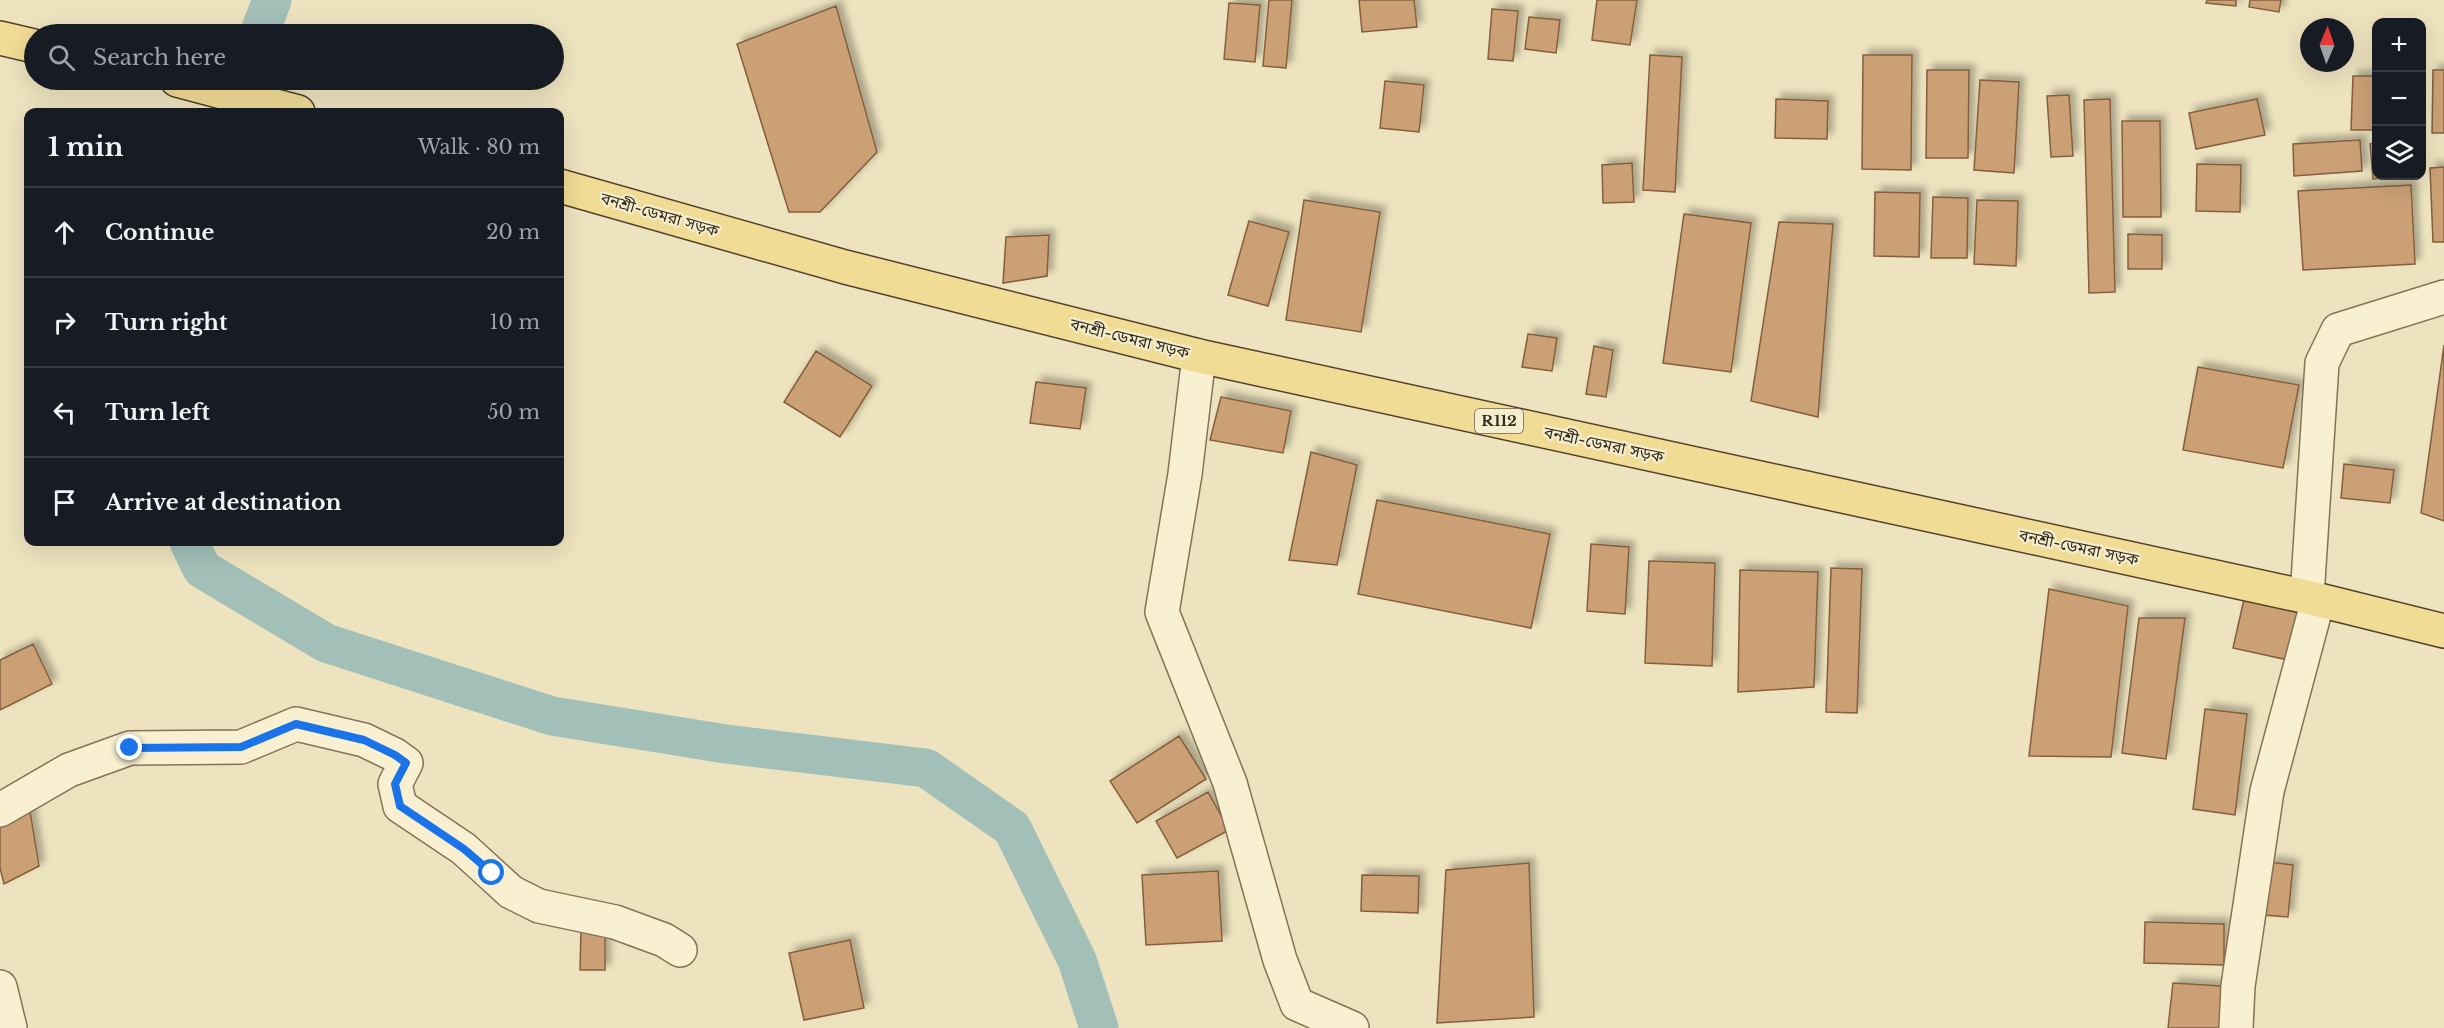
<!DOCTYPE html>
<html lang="en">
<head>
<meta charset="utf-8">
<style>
  body { margin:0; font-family:"Libre Baskerville","Noto Sans Bengali",serif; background:#20242c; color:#f1f3f6 }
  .controls { position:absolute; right:18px; top:18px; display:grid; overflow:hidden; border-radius:12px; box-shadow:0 6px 24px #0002 }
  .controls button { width:54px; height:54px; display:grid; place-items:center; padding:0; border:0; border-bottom:2px solid #363941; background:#171b24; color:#f1f3f6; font:30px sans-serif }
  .compass { position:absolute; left:2300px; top:18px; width:54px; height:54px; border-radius:50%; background:#171b24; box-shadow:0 6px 24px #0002; rotate:2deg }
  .stop { position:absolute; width:18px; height:18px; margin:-14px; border:4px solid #1a73e8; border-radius:50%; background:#fff }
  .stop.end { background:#1a73e8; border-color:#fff; box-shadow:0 2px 6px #0008 }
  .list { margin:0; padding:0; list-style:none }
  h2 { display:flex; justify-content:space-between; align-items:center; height:78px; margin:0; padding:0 24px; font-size:26px }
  h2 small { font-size:20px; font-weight:400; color:#9ea1a6 }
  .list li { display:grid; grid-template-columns:39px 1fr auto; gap:18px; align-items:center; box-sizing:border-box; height:90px; padding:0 24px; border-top:2px solid #363941 }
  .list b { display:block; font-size:22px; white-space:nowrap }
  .list em { font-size:20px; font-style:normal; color:#9ea1a6 }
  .icon { flex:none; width:33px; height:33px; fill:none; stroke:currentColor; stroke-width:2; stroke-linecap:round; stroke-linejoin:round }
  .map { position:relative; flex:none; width:2444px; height:1028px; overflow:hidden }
  .search { position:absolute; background:#171b24; box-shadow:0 6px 24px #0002; left:24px; top:24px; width:540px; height:66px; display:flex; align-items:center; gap:15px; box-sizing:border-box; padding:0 21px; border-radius:33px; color:#9ea1a6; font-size:22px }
  .panel { position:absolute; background:#171b24; box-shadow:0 6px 24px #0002; left:24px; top:108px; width:540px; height:438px; border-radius:12px }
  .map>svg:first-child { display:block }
</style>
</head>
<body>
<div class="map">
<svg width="2444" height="1028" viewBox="0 0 2444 1028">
  <defs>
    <filter id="shadow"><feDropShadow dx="5.5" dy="-5.5" stdDeviation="3" flood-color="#0004"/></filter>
  </defs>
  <rect width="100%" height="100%" fill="#ede3be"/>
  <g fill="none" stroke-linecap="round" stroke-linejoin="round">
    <path stroke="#a2bfb8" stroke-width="39" d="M259,34L272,0
      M189,542L202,569L326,643L552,716L726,744L926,768L1012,828L1077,960L1099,1028"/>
  </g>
  <path fill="#cba074" stroke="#845f3e" stroke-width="1.5" filter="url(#shadow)" d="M1269,0H1292L1286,68L1263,66Z
    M1359,0H1414L1417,27L1362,32Z
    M1597,0H1637L1630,45L1592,40Z
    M2207,0H2236V6L2206,3Z
    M2250,0H2281L2279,12L2249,7Z
    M1229,3L1260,5L1255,62L1224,59Z
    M836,6L877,152L820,212H789L737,44Z
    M1492,9L1518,11L1513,61L1488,59Z
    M1529,17L1560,20L1556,53L1525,49Z
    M1650,55L1682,57L1675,192L1643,190Z
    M1863,55H1912L1911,170L1862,169Z
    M1927,70H1969L1968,158H1926Z
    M2433,70H2444V133H2432Z
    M2353,76H2376V130H2351Z
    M1980,80L2019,82L2014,173L1974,170Z
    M1385,81L1424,85L1419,132L1380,128Z
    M2069,95L2073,156L2051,157L2047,96Z
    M1776,99L1828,101L1827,139L1775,138Z
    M2110,99L2115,292L2089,293L2084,100Z
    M2257,99L2265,135L2196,149L2189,113Z
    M2122,121H2160L2161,217H2123Z
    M2360,140L2362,171L2294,176L2293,144Z
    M2376,143V176H2412L2373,179L2370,144Z
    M1632,163L1634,202L1603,203L1602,165Z
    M2197,164L2241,165L2240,212L2196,211Z
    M2444,167V242H2433L2430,168Z
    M2411,185L2415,264L2303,270L2298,191Z
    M1875,192L1920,193L1919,257L1874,256Z
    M1933,197L1968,198L1967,258H1931Z
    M1304,200L1380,212L1361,332L1286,320Z
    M1977,200L2018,201L2016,266L1974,264Z
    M1684,214L1751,223L1731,372L1663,363Z
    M1249,221L1289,232L1268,306L1228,295Z
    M1779,222L1833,224L1818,417L1751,401Z
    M2128,234L2162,235V269H2128Z
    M1049,235L1047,276L1003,283L1006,237Z
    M1528,334L1557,338L1552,371L1522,367Z
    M2444,345V521L2421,513Z
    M1594,346L1613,350L1606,397L1586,394Z
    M816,351L872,386L840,437L784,402Z
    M2198,367L2299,385L2283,468L2183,450Z
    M1036,382L1086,388L1080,429L1030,423Z
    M1221,397L1291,411L1283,453L1210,440Z
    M1311,452L1357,465L1337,565L1289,560Z
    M2344,464L2394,470L2390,503L2341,498Z
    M1377,500L1550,534L1531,628L1358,594Z
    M1591,544L1629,547L1625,614L1587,611Z
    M1649,561L1715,563L1712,666L1645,663Z
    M1831,568L1862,569L1857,713L1826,712Z
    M1740,570L1818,572L1814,687L1738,692Z
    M2049,589L2128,606L2111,757L2029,756Z
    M2245,595L2301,607L2288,660L2233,648Z
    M2139,618H2185L2166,759L2122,753Z
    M33,644L52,684L0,710V660Z
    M2205,709L2247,714L2235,815L2193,809Z
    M1179,736L1206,779L1137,823L1110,781Z
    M1208,792L1229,830L1177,858L1156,821Z
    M29,805L39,866L4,884L0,868V821Z
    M2269,862L2293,865L2288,917L2263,915Z
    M1529,863L1534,1017L1437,1023L1446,870Z
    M1218,871L1222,941L1146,945L1142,875Z
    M1362,875L1419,876L1418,913L1361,911Z
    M2145,922L2224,924V965L2144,963Z
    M581,930L605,931V970H580Z
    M850,940L864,1008L804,1020L789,953Z
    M2173,983L2222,986L2219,1028H2168Z"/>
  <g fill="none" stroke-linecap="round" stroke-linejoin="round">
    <g stroke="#857357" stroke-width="36">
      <path id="minor" d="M1199,356L1185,474L1162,612L1230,783L1280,960L1297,1004L1352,1028
        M2307,597L2322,363L2338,330L2444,297
        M0,810L69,770L130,748L241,747L296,724L364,740L395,755L406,763L395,784L400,806L464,849L511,892L539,906L615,922L664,940L680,950
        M0,987L10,1028
        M2236,1028L2238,986L2267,791L2318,600"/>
    </g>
    <g stroke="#52412c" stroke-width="36">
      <path id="primary" d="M0,38L34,46
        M177,80L298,112
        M560,186L845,267L1199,356L2307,597L2444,631"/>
    </g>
    <use href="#minor" stroke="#f8f0d1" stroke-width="33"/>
    <use href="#primary" stroke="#f1dc95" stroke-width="33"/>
  </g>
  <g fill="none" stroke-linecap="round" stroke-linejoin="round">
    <path stroke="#1a73e8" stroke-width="8" d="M130,748L241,747L296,724L364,740L395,755L406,763L395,784L400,806L464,849L492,873"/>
  </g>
  <g text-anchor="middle" stroke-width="4.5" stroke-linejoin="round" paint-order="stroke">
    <rect fill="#f4edce" stroke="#6e6451" stroke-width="1.5" x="1475" y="409" width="48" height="24" rx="4.5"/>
    <g font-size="15" font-weight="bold" fill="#342a1c">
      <text x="1499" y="426">R112</text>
    </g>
    <g font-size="16" fill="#342a1c" stroke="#f4edce">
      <text transform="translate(660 214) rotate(16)" y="6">বনশ্রী-ডেমরা সড়ক</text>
      <text transform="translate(1130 338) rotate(14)" y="6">বনশ্রী-ডেমরা সড়ক</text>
      <text transform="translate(1604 444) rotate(12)" y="6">বনশ্রী-ডেমরা সড়ক</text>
      <text transform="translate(2079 547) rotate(12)" y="6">বনশ্রী-ডেমরা সড়ক</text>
    </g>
  </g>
</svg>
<div class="controls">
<button>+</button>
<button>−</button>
<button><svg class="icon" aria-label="layers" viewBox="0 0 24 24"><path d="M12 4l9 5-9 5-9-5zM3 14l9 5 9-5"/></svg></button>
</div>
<svg class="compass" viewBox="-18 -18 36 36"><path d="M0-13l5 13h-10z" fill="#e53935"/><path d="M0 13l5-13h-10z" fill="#9ea1a6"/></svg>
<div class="stop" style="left:492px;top:873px"></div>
<div class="stop end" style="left:130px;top:748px"></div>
<div class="search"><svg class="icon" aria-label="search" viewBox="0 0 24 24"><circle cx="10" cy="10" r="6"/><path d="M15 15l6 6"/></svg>Search here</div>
<section class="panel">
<h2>1 min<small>Walk · 80 m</small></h2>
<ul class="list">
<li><svg class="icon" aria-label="ahead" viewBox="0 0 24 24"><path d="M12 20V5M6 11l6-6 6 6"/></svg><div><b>Continue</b></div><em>20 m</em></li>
<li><svg class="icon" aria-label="right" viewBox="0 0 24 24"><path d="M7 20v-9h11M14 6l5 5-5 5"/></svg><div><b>Turn right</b></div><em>10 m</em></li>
<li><svg class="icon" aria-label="left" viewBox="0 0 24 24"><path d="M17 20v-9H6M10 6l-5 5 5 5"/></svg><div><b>Turn left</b></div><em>50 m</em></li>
<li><svg class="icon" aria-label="arrive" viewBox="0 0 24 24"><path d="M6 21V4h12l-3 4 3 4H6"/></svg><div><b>Arrive at destination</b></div></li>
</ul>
</section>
</div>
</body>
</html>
